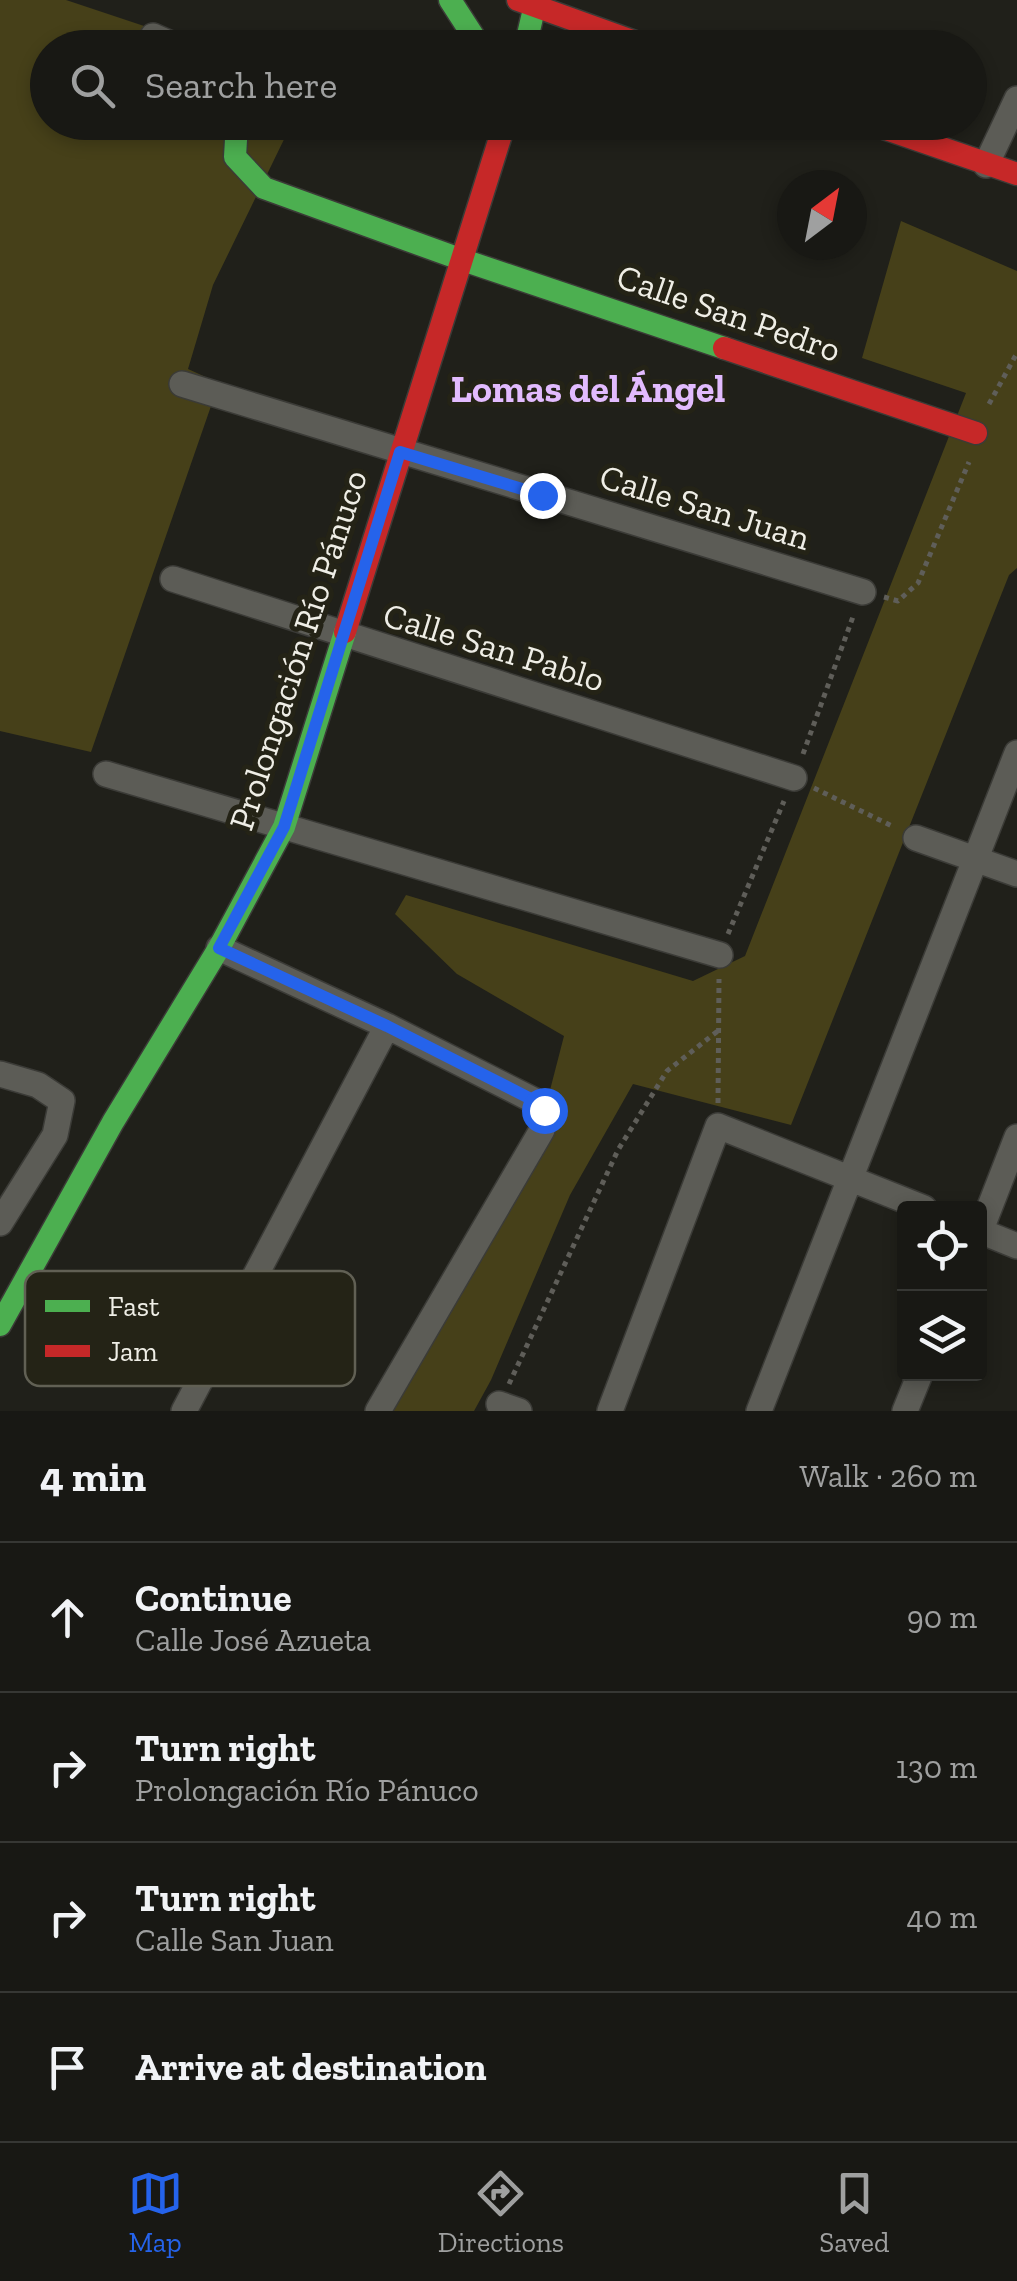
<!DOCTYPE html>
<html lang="en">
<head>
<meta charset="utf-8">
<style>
  body { margin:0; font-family:"Zilla Slab",serif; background:#252522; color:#f1f3f6 }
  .controls { position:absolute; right:30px; bottom:30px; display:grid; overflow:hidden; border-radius:10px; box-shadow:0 5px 15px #0003 }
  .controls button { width:90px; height:90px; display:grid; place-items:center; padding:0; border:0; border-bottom:2px solid #363734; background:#181814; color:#f1f3f6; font:50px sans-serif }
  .compass { position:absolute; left:777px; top:170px; width:90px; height:90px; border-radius:50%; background:#181814; box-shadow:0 5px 15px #0003; rotate:32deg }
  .stop { position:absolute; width:30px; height:30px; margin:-22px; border:8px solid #2563eb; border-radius:50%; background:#fff }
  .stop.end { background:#2563eb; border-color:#fff; box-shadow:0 2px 10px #0008 }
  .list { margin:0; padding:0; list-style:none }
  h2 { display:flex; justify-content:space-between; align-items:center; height:130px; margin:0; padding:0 40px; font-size:42px }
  h2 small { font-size:32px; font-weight:400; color:#9fa0a0 }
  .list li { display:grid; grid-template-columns:65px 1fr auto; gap:30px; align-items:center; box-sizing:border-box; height:150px; padding:0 40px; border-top:2px solid #363734 }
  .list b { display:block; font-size:38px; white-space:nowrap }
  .list p { margin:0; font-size:32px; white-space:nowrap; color:#9fa0a0 }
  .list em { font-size:32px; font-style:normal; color:#9fa0a0 }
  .icon { flex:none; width:55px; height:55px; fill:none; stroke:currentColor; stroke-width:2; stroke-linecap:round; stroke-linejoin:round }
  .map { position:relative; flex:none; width:1017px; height:1411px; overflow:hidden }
  .search { position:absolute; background:#181814; box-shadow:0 5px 15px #0003; left:30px; right:30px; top:30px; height:110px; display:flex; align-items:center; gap:25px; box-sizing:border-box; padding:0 35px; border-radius:55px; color:#9fa0a0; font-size:38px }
  .sheet { height:730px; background:#181814 }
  nav { display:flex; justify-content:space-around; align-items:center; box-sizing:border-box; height:140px; border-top:2px solid #363734; background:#181814; font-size:28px; color:#9fa0a0 }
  nav a { display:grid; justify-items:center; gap:5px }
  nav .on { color:#2563eb }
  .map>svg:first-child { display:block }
</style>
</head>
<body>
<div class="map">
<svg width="1017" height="1411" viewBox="0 0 1017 1411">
  <rect width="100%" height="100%" fill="#20201a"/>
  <path fill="#464019" d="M0,0H66L207,47L48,48V122L292,123L213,285L188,369L219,383L91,752L0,731Z
    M901,221L1017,271V568L1009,575L791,1125L633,1084L570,1195L491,1380L474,1411H365L549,1094L564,1036L457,974L395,914L406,895L693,981L745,956L966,393L862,358Z"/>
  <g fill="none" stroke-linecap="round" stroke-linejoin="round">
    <g stroke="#3b3b37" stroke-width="28">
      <path id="street" d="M153,36L180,48
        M986,165L1017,99
        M182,384L863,592
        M173,579L794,778
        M106,774L720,955
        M916,838L1017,874
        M219,948L387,1026L533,1100L545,1110L542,1130L378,1411
        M0,1074L38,1085L62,1101L55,1135L0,1223
        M980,1231L1017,1246
        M980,1232L1017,1137
        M499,1404L519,1411
        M184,1411L387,1026
        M610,1411L718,1126L924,1208
        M759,1411L1017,753
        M905,1411L920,1374"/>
    </g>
    <g stroke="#3b3b37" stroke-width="25">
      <path id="fast" d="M450,0L481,48
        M525,48L536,0
        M237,122L235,157L264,188L460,259L724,348
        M0,1325L113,1122L219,948L284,827L345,632"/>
    </g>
    <g stroke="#3b3b37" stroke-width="25">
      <path id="jam" d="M518,0L652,48
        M866,122L1017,174
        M724,348L976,433
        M345,632L505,122"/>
    </g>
    <path stroke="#5f5e59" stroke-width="5" stroke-dasharray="5 5" stroke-linecap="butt" d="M989,404L1017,353
      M884,597L898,601L918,583L969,462
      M803,754L854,614
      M814,788L894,827
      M728,934L784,801
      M718,1103L719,979
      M509,1384L618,1150L667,1071L719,1030"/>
    <use href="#street" stroke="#5c5c56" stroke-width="25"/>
    <use href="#fast" stroke="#4caf50" stroke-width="22"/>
    <use href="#jam" stroke="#c62828" stroke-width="22"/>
  </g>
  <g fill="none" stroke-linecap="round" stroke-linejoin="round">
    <path stroke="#2563eb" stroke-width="12" d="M542,495L400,452L284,827L219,948L387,1026L533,1100L544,1110"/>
  </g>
  <g text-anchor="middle" stroke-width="10" stroke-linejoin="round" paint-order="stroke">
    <g font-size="35" fill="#efeee6" stroke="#242316">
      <text transform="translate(729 313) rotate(19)" y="12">Calle San Pedro</text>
      <text transform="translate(705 507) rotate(17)" y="12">Calle San Juan</text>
      <text transform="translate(494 647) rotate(17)" y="12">Calle San Pablo</text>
      <text transform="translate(298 650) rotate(-72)" y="12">Prolongación Río Pánuco</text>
    </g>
    <g font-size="38" font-weight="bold" fill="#e2bbfe" stroke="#242316">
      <text x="588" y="402">Lomas del Ángel</text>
    </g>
  </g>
  <rect x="25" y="1271" width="330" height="115" rx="15" fill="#242316" stroke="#616054" stroke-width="2.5"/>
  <rect x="45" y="1300" width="45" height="12" fill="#4caf50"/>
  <rect x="45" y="1345" width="45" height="12" fill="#c62828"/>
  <g font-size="28" fill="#efeee6">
    <text x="108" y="1316">Fast</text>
    <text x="108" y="1361">Jam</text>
  </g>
</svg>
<div class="controls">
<button><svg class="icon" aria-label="locate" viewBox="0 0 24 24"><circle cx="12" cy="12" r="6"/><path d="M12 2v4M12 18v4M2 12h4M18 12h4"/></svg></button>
<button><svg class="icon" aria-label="layers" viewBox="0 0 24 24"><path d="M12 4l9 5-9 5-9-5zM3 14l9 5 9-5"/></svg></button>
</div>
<svg class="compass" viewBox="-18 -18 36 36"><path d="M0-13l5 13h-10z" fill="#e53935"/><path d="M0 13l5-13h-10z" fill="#9fa0a0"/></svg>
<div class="stop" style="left:544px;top:1110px"></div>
<div class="stop end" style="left:542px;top:495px"></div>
<div class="search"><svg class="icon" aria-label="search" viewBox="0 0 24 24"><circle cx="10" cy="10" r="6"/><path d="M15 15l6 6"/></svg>Search here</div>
</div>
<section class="sheet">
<h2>4 min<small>Walk · 260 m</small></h2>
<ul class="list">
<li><svg class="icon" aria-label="ahead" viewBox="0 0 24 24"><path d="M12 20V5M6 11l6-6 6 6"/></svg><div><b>Continue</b><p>Calle José Azueta</p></div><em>90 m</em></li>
<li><svg class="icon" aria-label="right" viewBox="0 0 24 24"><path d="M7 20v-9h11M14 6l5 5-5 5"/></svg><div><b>Turn right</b><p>Prolongación Río Pánuco</p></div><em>130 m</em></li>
<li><svg class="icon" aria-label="right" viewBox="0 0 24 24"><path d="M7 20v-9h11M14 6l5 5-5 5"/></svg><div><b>Turn right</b><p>Calle San Juan</p></div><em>40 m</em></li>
<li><svg class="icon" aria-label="arrive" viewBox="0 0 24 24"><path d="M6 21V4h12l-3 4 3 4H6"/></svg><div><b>Arrive at destination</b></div></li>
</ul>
</section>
<nav>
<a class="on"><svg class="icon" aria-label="map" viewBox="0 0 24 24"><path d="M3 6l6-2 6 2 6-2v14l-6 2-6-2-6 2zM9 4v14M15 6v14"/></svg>Map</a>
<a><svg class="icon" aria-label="directions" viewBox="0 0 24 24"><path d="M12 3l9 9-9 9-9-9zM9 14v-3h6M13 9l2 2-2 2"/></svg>Directions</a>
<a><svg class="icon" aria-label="saved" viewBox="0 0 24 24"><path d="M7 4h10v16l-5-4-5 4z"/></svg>Saved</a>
</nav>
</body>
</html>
